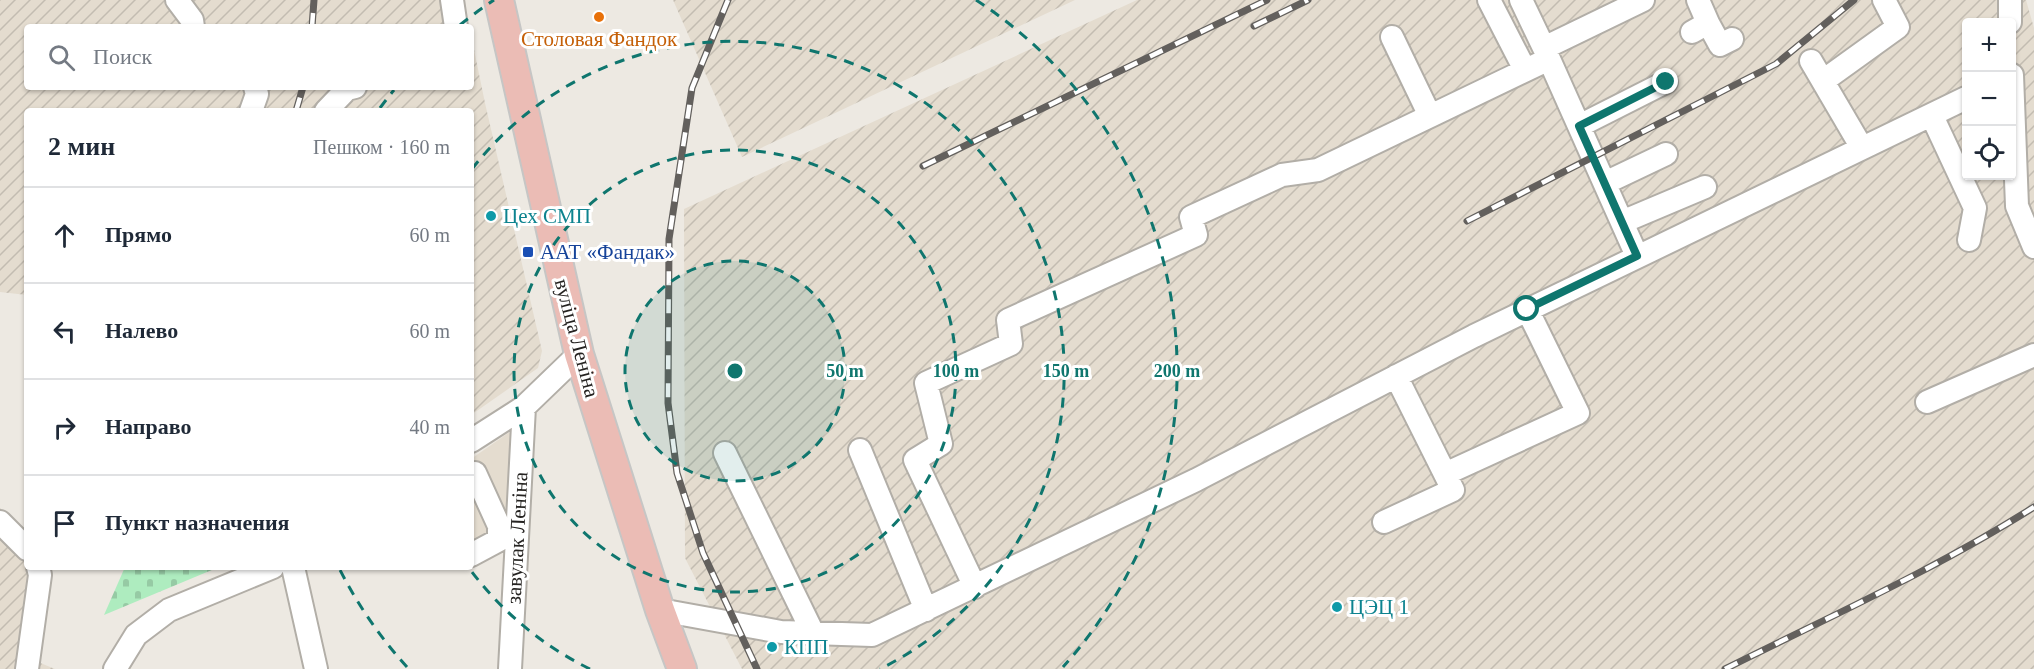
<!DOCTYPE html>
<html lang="ru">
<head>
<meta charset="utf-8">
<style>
  body { margin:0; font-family:Georgia,serif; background:#f6f6f7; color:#1f2937 }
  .controls { position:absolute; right:18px; top:18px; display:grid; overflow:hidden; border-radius:6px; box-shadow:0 2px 4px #0004 }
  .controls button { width:54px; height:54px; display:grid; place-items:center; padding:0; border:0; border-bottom:2px solid #e0e1e3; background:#fff; color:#1f2937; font:30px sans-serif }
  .stop { position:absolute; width:18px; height:18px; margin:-14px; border:4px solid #0f766e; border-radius:50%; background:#fff }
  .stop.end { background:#0f766e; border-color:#fff; box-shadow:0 2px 6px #0008 }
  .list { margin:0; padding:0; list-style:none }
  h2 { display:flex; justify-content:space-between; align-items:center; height:78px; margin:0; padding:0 24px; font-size:26px }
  h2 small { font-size:20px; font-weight:400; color:#747a83 }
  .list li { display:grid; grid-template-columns:39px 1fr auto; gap:18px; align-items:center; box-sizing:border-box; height:96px; padding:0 24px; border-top:2px solid #e0e1e3 }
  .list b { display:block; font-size:22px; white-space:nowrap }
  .list em { font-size:20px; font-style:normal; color:#747a83 }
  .icon { flex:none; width:33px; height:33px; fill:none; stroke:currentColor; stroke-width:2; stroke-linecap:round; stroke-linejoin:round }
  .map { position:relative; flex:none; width:2034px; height:669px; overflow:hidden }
  .search { position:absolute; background:#fff; box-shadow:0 2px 4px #0004; left:24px; top:24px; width:450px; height:66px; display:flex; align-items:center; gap:15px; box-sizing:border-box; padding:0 21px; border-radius:6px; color:#747a83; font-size:22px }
  .panel { position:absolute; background:#fff; box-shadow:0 2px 4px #0004; left:24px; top:108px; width:450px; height:462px; border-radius:6px }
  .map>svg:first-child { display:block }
</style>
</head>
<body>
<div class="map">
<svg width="2034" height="669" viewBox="0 0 2034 669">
  <defs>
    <pattern id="industrial-furrows" width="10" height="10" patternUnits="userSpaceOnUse" patternTransform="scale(1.5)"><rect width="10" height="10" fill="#e4dccf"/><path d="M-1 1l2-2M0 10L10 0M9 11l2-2" fill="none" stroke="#c3bcb1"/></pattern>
    <pattern id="cemetery-stones" width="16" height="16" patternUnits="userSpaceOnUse" patternTransform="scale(1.5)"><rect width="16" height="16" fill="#aeecbf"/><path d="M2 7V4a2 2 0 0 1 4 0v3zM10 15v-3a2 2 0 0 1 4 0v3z" fill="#96caa4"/></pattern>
  </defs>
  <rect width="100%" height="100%" fill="#ede9e2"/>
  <path fill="#e4dccf" d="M514,429L510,547L471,565V459Z"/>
  <path fill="url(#industrial-furrows)" fill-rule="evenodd" d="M0,0H464L469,27H27V87H471V35L485,103L542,351L538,368L471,415V111H27V295L0,292Z
    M673,0H1075L742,157Z
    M1137,0H2026L2034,28V669H742L685,558L684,209ZM1966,22H2012V176H1966Z
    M0,508L27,538V567H50L38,662L55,669H0Z"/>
  <path fill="url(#cemetery-stones)" d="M125,567H219L104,615Z"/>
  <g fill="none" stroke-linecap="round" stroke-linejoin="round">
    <g stroke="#b2aea7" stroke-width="26">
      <path id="minor" d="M177,0L192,20L193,27
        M452,0L456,27
        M1489,0L1525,70
        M1521,0L1544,48
        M2010,0V22
        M1708,23L1720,45L1732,39
        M1692,32L1708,23L1698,0
        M1392,37L1430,116
        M1549,59L1544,48L1643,0
        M1811,61L1862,148
        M2012,75L2017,206L2034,247
        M1823,81L1898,27L1884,0
        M251,111L257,94L255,87
        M326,111L347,89L355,87
        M1932,116L1975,208L1969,240
        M1579,126L1666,82
        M1605,183L1666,154
        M1622,222L1705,187
        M1927,402L2034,355
        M471,441L524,407L579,354
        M860,450L926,610
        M725,453L813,633
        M1445,474L1578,413L1527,309
        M0,522L27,549
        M1384,522L1453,490L1396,376
        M471,555L499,540V526L475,473
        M293,567L316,669
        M975,587L915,460L941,444L926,383L1011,344L1008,320L1196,235L1191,217L1282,175L1318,170L1549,59L1637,256
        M660,610L781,632L872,635L1196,480L1474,336L1966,98
        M27,669L40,575L38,567
        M115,669L136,635L169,610L273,567
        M510,669L524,407"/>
    </g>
    <g stroke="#c6c6c5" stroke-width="32">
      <path id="major" d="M499,0L579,354L660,610L682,669"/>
    </g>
    <use href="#minor" stroke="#fff" stroke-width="22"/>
    <use href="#major" stroke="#ebbcb5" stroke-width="28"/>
    <g stroke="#63605d" stroke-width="7">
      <path id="rail" d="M728,0L692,88L669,239L668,403L677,473L703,553L757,669
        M1254,26L1308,0
        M312,27L314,0
        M296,111L303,87
        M923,166L1267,0
        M1467,221L1776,64L1854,0
        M1725,669C1829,617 1936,569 2034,507"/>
    </g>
    <use href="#rail" stroke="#fff" stroke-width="4.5" stroke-dasharray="14" stroke-linecap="butt"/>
  </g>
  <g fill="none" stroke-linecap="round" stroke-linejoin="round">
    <path stroke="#0f766e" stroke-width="8" d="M1527,309L1637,256L1579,126L1666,82"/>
  </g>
  <circle cx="735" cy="371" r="110" fill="#0f766e" fill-opacity=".12"/>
  <g fill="none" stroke="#0f766e" stroke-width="3" stroke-dasharray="10 8">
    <circle cx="735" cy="371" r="110"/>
    <circle cx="735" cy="371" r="221"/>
    <path d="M590 669A331 331 0 0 1 469 568M472 169A331 331 0 1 1 880 669"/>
    <path d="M407 667A442 442 0 0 1 339 568M380 108A442 442 0 0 1 394 90M460 25A442 442 0 0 1 494 0M976 0A442 442 0 0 1 1063 667"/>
  </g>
  <circle fill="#e8710a" stroke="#fff" stroke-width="2" cx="599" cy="17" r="6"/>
  <g fill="#0f9aa8" stroke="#fff" stroke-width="2">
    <circle cx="491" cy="216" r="6"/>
    <circle cx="1337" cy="607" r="6"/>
    <circle cx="772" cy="647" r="6"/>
  </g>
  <rect fill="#1a4fb4" stroke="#fff" stroke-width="2" x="522" y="246" width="12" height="12" rx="3"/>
  <g text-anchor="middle" stroke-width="6" stroke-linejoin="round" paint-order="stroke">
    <g font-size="21" fill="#c56008" stroke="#fff">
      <text x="599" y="46">Столовая Фандок</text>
    </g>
    <g font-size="21" fill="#0d838f" stroke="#fff" text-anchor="start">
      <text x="503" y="223">Цех СМП</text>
      <text x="1349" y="614">ЦЭЦ 1</text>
      <text x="784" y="654">КПП</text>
    </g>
    <g font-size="21" fill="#164399" stroke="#fff" text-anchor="start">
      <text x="540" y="259">ААТ «Фандак»</text>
    </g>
    <g font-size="21" fill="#252321" stroke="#fff">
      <text transform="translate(577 338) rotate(75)" y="7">вуліца Леніна</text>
      <text transform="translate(517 538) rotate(-87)" y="7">завулак Леніна</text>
    </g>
  </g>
  <circle cx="735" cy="371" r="9" fill="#0f766e" stroke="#fff" stroke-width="3"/>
  <g font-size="18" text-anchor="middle" font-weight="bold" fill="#0f766e" stroke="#fff" stroke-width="6" stroke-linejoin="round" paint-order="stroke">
    <text x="845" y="377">50 m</text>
    <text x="956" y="377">100 m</text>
    <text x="1066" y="377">150 m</text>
    <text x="1177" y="377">200 m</text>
  </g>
</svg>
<div class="controls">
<button>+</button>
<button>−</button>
<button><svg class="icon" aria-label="locate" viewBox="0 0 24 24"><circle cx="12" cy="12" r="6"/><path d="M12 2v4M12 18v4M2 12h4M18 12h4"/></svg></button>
</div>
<div class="stop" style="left:1527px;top:309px"></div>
<div class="stop end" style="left:1666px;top:82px"></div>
<div class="search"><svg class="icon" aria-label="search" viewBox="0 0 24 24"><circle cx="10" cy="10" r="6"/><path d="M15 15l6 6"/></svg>Поиск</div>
<section class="panel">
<h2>2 мин<small>Пешком · 160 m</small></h2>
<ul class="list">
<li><svg class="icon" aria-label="ahead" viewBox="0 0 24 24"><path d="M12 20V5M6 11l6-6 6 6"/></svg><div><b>Прямо</b></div><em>60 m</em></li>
<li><svg class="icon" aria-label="left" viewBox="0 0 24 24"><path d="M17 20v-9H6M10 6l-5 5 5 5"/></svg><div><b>Налево</b></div><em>60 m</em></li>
<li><svg class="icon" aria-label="right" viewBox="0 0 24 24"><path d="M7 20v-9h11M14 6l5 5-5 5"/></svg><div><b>Направо</b></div><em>40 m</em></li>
<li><svg class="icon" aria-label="arrive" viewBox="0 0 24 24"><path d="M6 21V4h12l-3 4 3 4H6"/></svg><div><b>Пункт назначения</b></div></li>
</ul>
</section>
</div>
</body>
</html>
